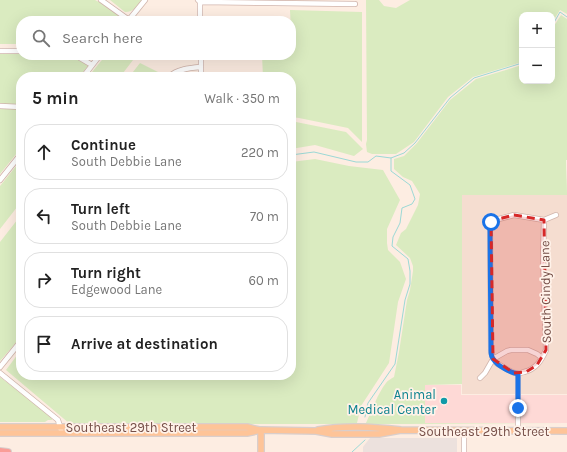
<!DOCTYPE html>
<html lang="en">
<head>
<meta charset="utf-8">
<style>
  body { margin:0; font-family:Karla,sans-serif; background:#f2f2f2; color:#222 }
  .controls { position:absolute; right:12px; top:12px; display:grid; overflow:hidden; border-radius:8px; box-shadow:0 4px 16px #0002 }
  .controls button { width:36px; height:36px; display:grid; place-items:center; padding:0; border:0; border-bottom:1px solid #e0e0e0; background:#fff; color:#222; font:20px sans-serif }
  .stop { position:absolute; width:12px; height:12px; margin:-9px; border:3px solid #1a73e8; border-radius:50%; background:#fff }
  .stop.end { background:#1a73e8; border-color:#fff; box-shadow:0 1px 4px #0008 }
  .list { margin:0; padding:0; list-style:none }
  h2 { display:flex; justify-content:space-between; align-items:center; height:52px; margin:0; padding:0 16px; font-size:17px }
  h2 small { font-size:13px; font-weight:400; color:#767676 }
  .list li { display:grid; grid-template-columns:26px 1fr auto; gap:12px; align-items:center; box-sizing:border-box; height:56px; margin:0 8px 8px; padding:0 8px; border:1px solid #e0e0e0; border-radius:16px }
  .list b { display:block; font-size:15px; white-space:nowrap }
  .list p { margin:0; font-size:13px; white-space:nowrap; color:#767676 }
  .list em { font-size:13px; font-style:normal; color:#767676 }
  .icon { flex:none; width:22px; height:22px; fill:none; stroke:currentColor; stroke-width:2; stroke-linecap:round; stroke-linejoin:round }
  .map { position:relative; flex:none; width:567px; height:452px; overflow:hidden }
  .search { position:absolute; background:#fff; box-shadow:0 4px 16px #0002; left:16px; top:16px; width:280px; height:44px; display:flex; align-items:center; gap:10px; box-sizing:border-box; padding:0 14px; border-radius:16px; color:#767676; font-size:15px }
  .panel { position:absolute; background:#fff; box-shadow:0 4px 16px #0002; left:16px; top:72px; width:280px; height:308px; border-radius:16px }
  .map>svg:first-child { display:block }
</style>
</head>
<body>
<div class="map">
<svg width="567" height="452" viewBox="0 0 567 452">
  <rect width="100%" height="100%" fill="#fdede2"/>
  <path fill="#f5ddd0" d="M462,195H567V394H462Z"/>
  <path fill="#fed9d6" d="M425,385H461V395H567V423H425Z"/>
  <path fill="#ece1dd" d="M370,438H457V452H363V447Z"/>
  <path fill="#daebc0" d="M0,0H95L105,5L124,19V21H21V44H0Z
    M110,0H142C137,6 134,12 125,12Z
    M366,0H379L384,6L396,8L410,0H567V14L560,10L552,23V15H522V62L473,77L448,97L414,142L396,154H372L367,152L366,144L367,140Z
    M290,10L362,12V142L348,128L299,118L291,117V77H263L262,55H291V30Z
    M561,15L567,19V160H566C566,172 567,183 567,195H462V384L425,385V423H407L567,424H70L6,370L21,350V375H291V162L315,159L349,166L383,170L400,200L387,229V243L388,250L400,262L406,279L398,302L389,363L361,406L357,423H366C372,410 378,393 386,383C388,380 391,379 394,377L399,352L407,300L410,290L413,271V266L410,258L396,245L401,233L406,229L418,205L420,194L412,181L403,177L394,169V159L404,156L417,143L450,100L476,79L522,65V81H552V29Z
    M0,53H21V55H68L79,60L88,66L79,77H21V148L0,174Z
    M106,55H123L133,60L120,77H88Z
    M140,63L164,75L162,77H129Z
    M291,121L346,132L363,149L354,156L315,145L291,149Z
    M21,160V202L0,229V186Z
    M21,215V337L0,361V242Z
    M0,377L51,416L52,420H48L45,422H0Z"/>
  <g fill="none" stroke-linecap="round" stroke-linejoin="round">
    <path stroke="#9cd9d6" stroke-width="1" d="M552,26L560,12L567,17
      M291,155L314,152L356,162H368L376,156L391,158L404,153L415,143L450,98L474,78L522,63
      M365,417L368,403L395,364L405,300L410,284V271L408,259L392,246L393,237L400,223L402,208L412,204L415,199L410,185L391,171V158
      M352,452L365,440"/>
    <g stroke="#d1b5ac" stroke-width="6">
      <path id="minor" d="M101,0L129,20
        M198,0L200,2V21
        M200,2L355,4
        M128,21L145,0
        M0,51H21
        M75,55L92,65
        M201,55V77
        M83,77L100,55
        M169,77C177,69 190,68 201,67
        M0,106L21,107
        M0,180L21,154
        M544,220L543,258L546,350C541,361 536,369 524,372C521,373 518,374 515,373C511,372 507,369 503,367C494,362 493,361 491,351L490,226L491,221L514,215L544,220L556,215
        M0,367L21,341
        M0,373L58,420L61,430
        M480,378L485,373L493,359L507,351L511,350H528L537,354L542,358
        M518,430V373
        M464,431V452"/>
    </g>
    <g stroke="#d9cecc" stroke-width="8">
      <path id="major" d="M0,427H247L259,430
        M318,430C345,425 373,427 401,430L567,431
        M0,433H247L261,430L316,431L332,434H379L401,430
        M261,452V430"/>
    </g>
    <g stroke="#d9cecc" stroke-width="8">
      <path id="highway" d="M0,451L8,452"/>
    </g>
    <use href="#minor" stroke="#fff" stroke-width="4.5"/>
    <use href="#major" stroke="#fec498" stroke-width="5.5"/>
    <use href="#highway" stroke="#fa9d97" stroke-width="6"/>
  </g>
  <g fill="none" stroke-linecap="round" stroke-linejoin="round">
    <path stroke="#1a73e8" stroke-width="5" d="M491,222L490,226L491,351C491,354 492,358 494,360C497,366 512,373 518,374V408"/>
  </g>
  <path fill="#d62828" fill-opacity="0.2" stroke="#d62828" stroke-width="3" stroke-dasharray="8 5" stroke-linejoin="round" d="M514,215L544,220L546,350L537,365L526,372L514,373L493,359L491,221Z"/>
  <circle fill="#0f9aa8" stroke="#fff2e9" stroke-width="1.5" cx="444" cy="401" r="4"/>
  <g text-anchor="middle" stroke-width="3.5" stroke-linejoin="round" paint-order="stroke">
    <g font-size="13" fill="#764f48" stroke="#fff2e9">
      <text transform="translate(545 292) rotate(-91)" y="5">South Cindy Lane</text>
      <text x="131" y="432">Southeast 29th Street</text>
      <text x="484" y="436">Southeast 29th Street</text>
    </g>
    <g font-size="13" fill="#0d838f" stroke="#fff2e9" text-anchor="end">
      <text x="436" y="399">Animal<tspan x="436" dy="15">Medical Center</tspan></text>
    </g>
  </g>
</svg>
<div class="controls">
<button>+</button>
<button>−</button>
</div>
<div class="stop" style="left:491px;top:222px"></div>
<div class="stop end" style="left:518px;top:408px"></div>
<div class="search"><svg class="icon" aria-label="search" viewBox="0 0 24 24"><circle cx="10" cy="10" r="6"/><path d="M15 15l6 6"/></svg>Search here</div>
<section class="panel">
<h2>5 min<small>Walk · 350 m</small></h2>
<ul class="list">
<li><svg class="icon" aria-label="ahead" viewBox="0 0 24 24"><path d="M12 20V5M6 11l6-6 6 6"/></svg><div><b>Continue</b><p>South Debbie Lane</p></div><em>220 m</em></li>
<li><svg class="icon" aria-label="left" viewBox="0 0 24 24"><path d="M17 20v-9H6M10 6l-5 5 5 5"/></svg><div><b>Turn left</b><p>South Debbie Lane</p></div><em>70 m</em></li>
<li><svg class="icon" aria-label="right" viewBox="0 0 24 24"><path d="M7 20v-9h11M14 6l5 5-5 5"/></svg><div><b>Turn right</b><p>Edgewood Lane</p></div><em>60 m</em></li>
<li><svg class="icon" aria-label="arrive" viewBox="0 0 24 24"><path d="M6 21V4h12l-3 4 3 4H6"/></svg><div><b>Arrive at destination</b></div></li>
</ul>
</section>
</div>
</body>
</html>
